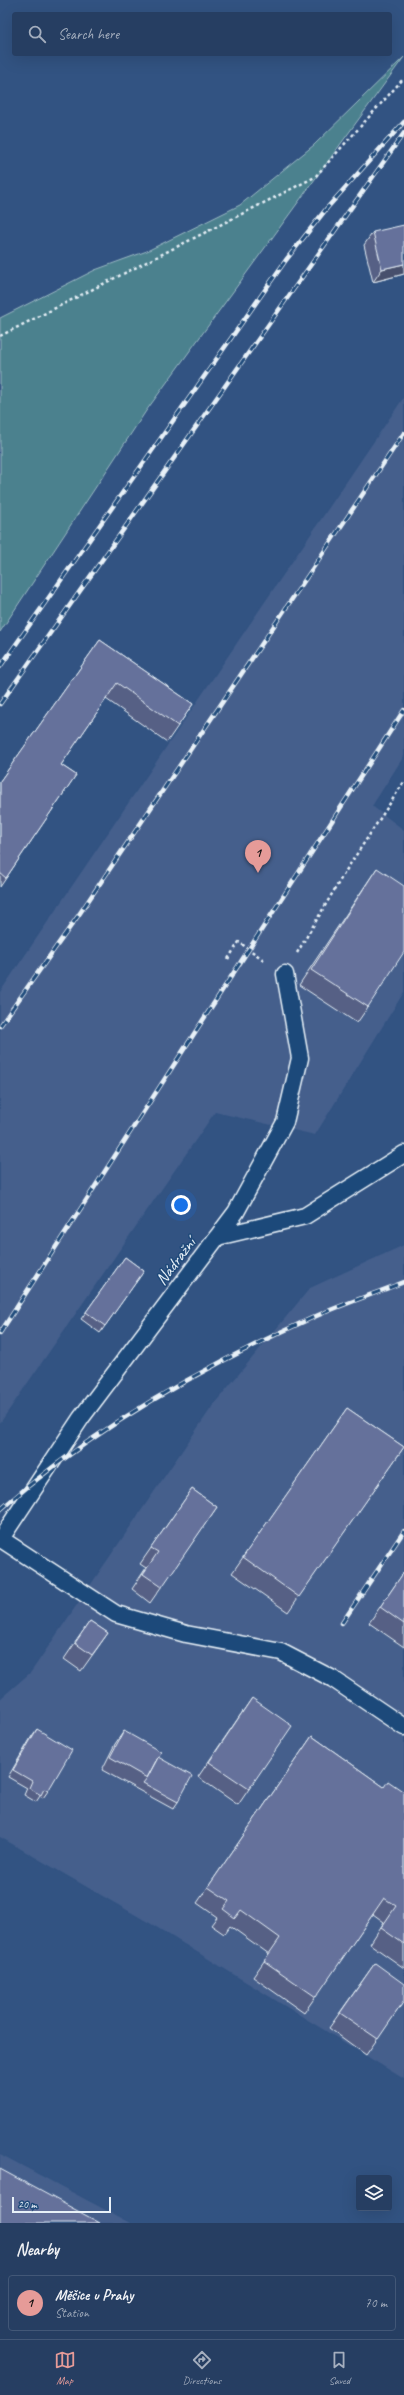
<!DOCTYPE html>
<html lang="en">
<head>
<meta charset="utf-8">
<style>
  body { margin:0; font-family:Caveat,sans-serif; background:#32496b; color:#f1f3f6 }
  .controls { position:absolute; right:12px; bottom:12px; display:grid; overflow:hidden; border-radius:4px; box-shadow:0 4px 16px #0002 }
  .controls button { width:36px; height:36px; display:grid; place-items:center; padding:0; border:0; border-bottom:1px solid #425777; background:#263e62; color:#f1f3f6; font:20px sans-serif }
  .scale { position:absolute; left:12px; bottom:10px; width:99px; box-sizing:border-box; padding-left:4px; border:2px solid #e8f1f8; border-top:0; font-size:11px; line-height:14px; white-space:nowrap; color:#e8f1f8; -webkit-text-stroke:3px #1f4a7a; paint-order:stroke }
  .you { position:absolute; left:181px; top:1205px; width:14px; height:14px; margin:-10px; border:3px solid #fff; border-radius:50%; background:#1a73e8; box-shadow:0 0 0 6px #1a73e833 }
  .badge { display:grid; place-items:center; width:26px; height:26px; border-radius:50%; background:#e69b98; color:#111; font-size:13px; font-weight:700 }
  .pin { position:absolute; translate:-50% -33px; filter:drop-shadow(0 1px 2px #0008) }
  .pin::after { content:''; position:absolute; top:21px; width:14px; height:12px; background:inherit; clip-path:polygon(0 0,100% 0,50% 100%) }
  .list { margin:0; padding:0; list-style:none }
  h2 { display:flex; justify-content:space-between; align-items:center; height:52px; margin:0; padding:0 16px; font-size:17px }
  h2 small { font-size:13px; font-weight:400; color:#a4aebe }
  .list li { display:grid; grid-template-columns:26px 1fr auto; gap:12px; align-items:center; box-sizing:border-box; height:56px; margin:0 8px 8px; padding:0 8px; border:1px solid #425777; border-radius:4px }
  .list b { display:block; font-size:15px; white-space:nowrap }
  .list p { margin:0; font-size:13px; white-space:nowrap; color:#a4aebe }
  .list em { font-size:13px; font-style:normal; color:#a4aebe }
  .icon { flex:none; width:22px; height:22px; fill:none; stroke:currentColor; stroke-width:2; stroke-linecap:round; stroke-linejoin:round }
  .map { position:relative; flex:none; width:404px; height:2223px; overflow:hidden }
  .search { position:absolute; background:#263e62; box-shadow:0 4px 16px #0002; left:12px; right:12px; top:12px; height:44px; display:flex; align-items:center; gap:10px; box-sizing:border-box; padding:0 14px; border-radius:4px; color:#a4aebe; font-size:15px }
  .sheet { height:116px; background:#263e62 }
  nav { display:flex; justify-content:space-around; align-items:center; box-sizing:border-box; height:56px; border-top:1px solid #425777; background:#263e62; font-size:11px; color:#a4aebe }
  nav a { display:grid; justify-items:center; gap:2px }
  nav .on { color:#e69b98 }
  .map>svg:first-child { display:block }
</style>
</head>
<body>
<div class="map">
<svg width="404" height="2223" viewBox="0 0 404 2223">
  <rect width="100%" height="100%" fill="#325382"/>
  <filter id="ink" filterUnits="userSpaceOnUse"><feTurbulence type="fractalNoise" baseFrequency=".025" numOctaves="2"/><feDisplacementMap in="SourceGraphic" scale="8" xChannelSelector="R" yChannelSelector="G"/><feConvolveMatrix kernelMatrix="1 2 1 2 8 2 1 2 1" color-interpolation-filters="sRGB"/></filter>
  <g filter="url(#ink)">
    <path fill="#445f8c" d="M404,397V756L372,806L404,830V992L315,1135L215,1112L0,1423V992Z
      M404,1245V2079L153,1925L0,1837V1699L31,1672L214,1404L310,1288Z
      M0,2154L130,2223H0Z"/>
    <path fill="#4c818e" stroke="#9ab9c3" d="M404,57L146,411L0,632V318L95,270L147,251L240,205L314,145Z"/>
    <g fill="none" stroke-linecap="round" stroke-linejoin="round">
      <g stroke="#e8f1f8" stroke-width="19">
        <path id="service" d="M217,1237L305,1216L404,1154
          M1,1539L116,1614L186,1634L281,1652L333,1679L404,1727
          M0,1540L81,1418L236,1212L285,1122L300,1058L285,974"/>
      </g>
      <path stroke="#e8f1f8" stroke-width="2.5" stroke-dasharray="3 3" stroke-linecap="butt" d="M0,336L315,177L404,78
        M297,953L345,872L404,782
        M228,959L239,942L265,961"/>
      <use href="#service" stroke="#1f4a7a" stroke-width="16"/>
      <g stroke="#e8f1f8" stroke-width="4.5">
        <path id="rail" d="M0,667L286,260L327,208L404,122
          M0,704L404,133
          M0,1026L78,916L404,433
          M0,1333L404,710
          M0,1510C92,1429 202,1367 314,1317C343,1304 374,1294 404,1282
          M342,1623L404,1531"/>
      </g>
      <use href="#rail" stroke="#1f4a7a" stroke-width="3" stroke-dasharray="9" stroke-linecap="butt"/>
    </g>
    <path fill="#576185" stroke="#e8f1f8" d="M373,232L404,274L373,282L364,245Z
      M100,640L193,704L167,742L106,699L61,765L76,775L0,887V781Z
      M377,868L368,1007L357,1023L299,985Z
      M125,1257L144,1271L100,1333L81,1319Z
      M347,1408L404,1447L288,1612L232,1573Z
      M192,1489L217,1507L150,1603L132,1589L146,1568L140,1564Z
      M404,1572V1647L369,1623Z
      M90,1621L108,1633L81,1671L64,1659Z
      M252,1698L249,1789L238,1805L198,1777Z
      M37,1729L48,1791L43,1798L40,1796L36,1802L24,1795L27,1788L8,1777L32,1736Z
      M124,1731L158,1757L178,1802L173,1809L102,1770L115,1744Z
      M312,1736L384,1787L404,1792V1968L370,1944L384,1922L373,1914L304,2013L253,1977L269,1954L230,1926L224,1934L211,1925L217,1917L197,1903Z
      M375,1963L404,2001L366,2055L329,2028Z"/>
    <path fill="#474f6c" stroke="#e8f1f8" d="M404,264V274L373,282L382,269Z"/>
    <path fill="#65719b" stroke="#e8f1f8" d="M404,225V264L382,269L373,232Z
      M100,640L193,704L178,726L117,683L61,765L76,775L6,878L0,873V781Z
      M377,868L404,886V952L368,1007L311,970Z
      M125,1257L144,1271L105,1326L86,1312Z
      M347,1408L404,1447L299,1597L243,1557Z
      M192,1489L217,1507L162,1587L143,1574L158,1552L151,1548Z
      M404,1572V1624L380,1607Z
      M90,1621L108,1633L92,1655L75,1643Z
      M252,1698L292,1726L249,1789L209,1762Z
      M37,1729L72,1750L48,1791L44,1789L41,1795L29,1788L32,1781L13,1770Z
      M124,1731L161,1752L147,1778L110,1757Z
      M312,1736L384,1787L388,1781L404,1792V1944L381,1928L396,1906L384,1898L316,1997L264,1961L280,1938L241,1910L235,1918L223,1909L229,1901L208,1887Z
      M158,1757L192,1776L178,1802L143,1783L147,1778Z
      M375,1963L404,1984V2001L378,2039L340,2013Z
      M0,2169L100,2223H0Z"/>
  </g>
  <g text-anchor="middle" stroke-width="3" stroke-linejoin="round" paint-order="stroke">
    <g font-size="17" fill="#e8f1f8" stroke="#1f4a7a">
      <text transform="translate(175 1261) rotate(-53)" y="6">Nádražní</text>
    </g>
  </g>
</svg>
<div class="controls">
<button><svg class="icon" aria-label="layers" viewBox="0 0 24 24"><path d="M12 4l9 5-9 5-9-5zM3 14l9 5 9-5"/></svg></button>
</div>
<div class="scale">20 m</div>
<div class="you"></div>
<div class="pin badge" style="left:258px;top:873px">1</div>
<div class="search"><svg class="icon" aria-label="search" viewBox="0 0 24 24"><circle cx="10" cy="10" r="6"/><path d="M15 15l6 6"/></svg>Search here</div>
</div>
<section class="sheet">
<h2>Nearby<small></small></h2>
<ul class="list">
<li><span class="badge">1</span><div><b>Měšice u Prahy</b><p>Station</p></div><em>70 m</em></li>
</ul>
</section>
<nav>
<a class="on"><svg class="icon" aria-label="map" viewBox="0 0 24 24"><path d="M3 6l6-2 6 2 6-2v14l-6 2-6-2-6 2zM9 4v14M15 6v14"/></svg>Map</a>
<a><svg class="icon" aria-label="directions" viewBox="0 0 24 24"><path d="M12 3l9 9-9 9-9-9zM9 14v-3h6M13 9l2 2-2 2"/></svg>Directions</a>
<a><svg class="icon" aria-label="saved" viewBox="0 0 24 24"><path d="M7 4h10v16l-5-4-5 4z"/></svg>Saved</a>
</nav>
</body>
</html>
